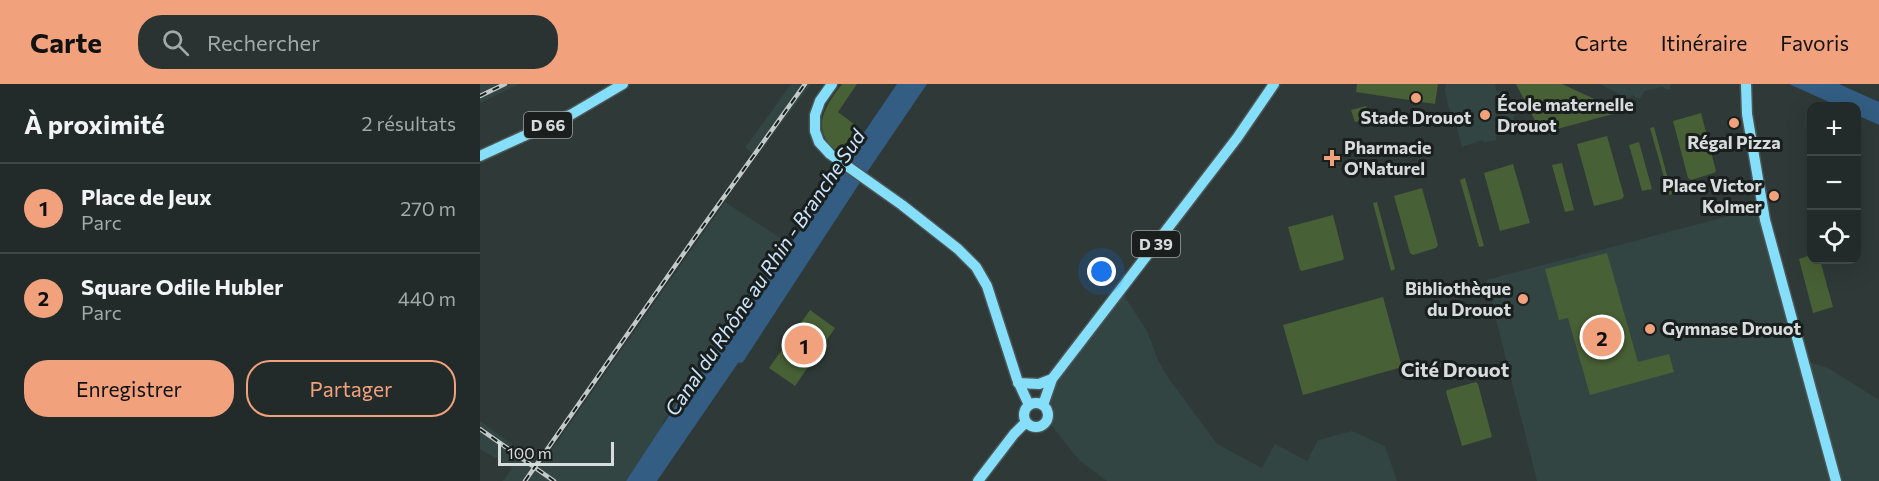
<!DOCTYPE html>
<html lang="fr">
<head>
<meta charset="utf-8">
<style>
  body { margin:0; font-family:Commissioner,sans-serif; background:#2a3332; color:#f1f3f6 }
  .controls { position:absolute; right:18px; top:18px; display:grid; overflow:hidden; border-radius:12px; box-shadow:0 6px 24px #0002 }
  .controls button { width:54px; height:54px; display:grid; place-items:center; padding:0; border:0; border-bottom:2px solid #3f4747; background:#222b2a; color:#f1f3f6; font:30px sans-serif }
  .scale { position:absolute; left:18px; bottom:15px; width:116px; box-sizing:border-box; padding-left:6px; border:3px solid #d5dcdb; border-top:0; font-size:16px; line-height:21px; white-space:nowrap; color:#d5dcdb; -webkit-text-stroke:4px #1a1f1e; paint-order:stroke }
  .you { position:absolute; left:622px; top:188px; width:21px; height:21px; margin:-15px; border:4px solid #fff; border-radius:50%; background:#1a73e8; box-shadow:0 0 0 9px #1a73e833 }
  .badge { display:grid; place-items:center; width:39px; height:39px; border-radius:50%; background:#f1a17c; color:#111; font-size:20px; font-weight:700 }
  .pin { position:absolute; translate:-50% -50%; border:3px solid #fff; box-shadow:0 2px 6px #0006 }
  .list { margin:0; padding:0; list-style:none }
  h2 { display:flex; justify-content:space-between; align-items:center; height:78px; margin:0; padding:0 24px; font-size:26px }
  h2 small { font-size:20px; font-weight:400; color:#a2a7a8 }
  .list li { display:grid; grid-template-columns:39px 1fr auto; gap:18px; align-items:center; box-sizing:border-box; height:90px; padding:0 24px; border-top:2px solid #3f4747 }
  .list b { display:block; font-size:22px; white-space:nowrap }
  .list p { margin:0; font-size:20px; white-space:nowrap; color:#a2a7a8 }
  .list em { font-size:20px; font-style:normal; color:#a2a7a8 }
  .actions { display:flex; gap:12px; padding:18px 24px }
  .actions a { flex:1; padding:14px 0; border:2px solid #f1a17c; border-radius:24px; text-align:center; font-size:21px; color:#f1a17c }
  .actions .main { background:#f1a17c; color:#111 }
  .icon { flex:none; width:33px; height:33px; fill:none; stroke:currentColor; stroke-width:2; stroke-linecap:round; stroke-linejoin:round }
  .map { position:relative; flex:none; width:1399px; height:397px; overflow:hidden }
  header { display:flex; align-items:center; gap:36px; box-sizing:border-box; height:84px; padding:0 30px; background:#f1a17c; color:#111 }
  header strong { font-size:28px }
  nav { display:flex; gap:33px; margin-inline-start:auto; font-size:21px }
  .search { width:420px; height:54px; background:#2a3332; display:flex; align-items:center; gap:15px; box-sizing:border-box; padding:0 21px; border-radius:24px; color:#a2a7a8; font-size:22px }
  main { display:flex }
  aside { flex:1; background:#222b2a }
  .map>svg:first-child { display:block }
</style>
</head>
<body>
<header>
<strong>Carte</strong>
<div class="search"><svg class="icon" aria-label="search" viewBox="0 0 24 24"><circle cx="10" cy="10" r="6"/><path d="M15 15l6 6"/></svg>Rechercher</div>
<nav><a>Carte</a><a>Itinéraire</a><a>Favoris</a></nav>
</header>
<main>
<aside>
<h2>À proximité<small>2 résultats</small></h2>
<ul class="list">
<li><span class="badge">1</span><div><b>Place de Jeux</b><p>Parc</p></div><em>270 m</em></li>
<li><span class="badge">2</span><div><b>Square Odile Hubler</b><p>Parc</p></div><em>440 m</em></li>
</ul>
<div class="actions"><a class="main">Enregistrer</a><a>Partager</a></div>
</aside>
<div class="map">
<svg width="1399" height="397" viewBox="0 0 1399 397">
  <rect width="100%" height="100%" fill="#2e3938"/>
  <path fill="#324543" d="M0,0H39L0,19Z
    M311,0H331L277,72L265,64Z
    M966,0H1015L1017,8L1025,6L1037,31L1033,32L1037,48L1016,52V56L1006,58L1004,59L1003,56L982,63L974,31H971L968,21L965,7Z
    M1120,0H1192L1189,6L1182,3L1164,7L1160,15L1152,11L1149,15Z
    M245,118L311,161L256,236L220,289L215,292L183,338L182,344L146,397H23L32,384L0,365V337L61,381Z
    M1279,124L1320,275L1348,284L1399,316V397H1057L1006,196Z
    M641,207L667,247L678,276L687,292L737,360L782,384L795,360L827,377L838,356L872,347L905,362L917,397H627L600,377L582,355L568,336L569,330L565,322L572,295Z"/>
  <path fill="#486035" d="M362,0H377L358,28L378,43L374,63L366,75C331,50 338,31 362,0Z
    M877,0H958L955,20L876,8Z
    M1036,0H1082L1134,24L1136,28L1133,30L1066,48H1061Z
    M886,22L890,34L875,38L871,26Z
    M1221,29L1236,87L1234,89L1211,96L1208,94L1193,37Z
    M1174,43L1192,110L1189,111L1170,44Z
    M1127,52L1144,112L1142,115L1114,122L1097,60Z
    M1159,58L1172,105L1162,107L1149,61Z
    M1082,79L1094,126L1085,128L1072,81Z
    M1033,80L1050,139L1020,147L1004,89Z
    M985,94L1004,162L999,163L980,96Z
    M942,104L958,161L956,164L933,171L930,169L914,112Z
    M897,118L915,185L911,187L893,119Z
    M853,131L864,174L863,176L822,187L820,186L808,143Z
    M1127,169L1158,278L1189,270L1194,288L1110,311L1088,234L1079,236L1065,185Z
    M1331,171L1332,176H1340L1353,223L1333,229L1319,175Z
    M903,213L922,283L823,311L803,241Z
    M330,226L355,244L315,302L289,284Z
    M996,298L998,300L1012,353L982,362L966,308L967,306Z"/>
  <path fill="#335d83" d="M417,0H447L377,103L263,278L258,279L177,397H146L215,292L220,289L383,57V50Z
    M1309,0H1359L1399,18V41L1377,31L1376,22H1358Z"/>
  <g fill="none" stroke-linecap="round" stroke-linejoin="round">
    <g stroke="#4c5655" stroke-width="13">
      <path id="major" d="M352,0L340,17L335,31V47L339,58L350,70L422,121L478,165L496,183L507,202L537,295L549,321
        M1266,0L1267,30L1285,136L1356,397
        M0,72L92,30L143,0
        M538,299L559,300L572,295
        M544 331a12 12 0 1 1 24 0a12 12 0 1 1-24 0Z
        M563,321L572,295L757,54L794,0
        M498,397L534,350L546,338"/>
    </g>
    <use href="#major" stroke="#85dffa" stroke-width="10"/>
    <g stroke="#c2c9c8" stroke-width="4.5">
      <path id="rail" d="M0,12L25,0
        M0,345L74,397
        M45,397L211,159L325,0"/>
    </g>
    <use href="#rail" stroke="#1a1f1e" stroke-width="2" stroke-dasharray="7" stroke-linecap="butt"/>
  </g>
  <g fill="#f1a17c" stroke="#1a1f1e" stroke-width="2">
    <circle cx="936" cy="14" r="6"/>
    <circle cx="1005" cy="31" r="6"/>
    <circle cx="1254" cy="39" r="6"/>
    <path d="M849 65h6v6h6v6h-6v6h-6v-6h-6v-6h6z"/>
    <circle cx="1294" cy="112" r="6"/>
    <circle cx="1043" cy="215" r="6"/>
    <circle cx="1170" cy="245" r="6"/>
  </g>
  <g text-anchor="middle" stroke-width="6" stroke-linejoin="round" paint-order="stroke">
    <g fill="#1a1f1e" stroke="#9da3a2" stroke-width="1.5">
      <rect x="44" y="28" width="48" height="26" rx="4.5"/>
      <rect x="652" y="147" width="48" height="26" rx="4.5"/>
    </g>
    <g font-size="16" font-weight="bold" fill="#d5dcdb">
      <text x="68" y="47">D 66</text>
      <text x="676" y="166">D 39</text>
    </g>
    <g font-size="18" font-weight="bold" fill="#d5dcdb" stroke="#1a1f1e" text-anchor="start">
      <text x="1017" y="27">École maternelle<tspan x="1017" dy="21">Drouot</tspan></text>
      <text x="936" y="40" text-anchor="middle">Stade Drouot</text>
      <text x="1254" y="65" text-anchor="middle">Régal Pizza</text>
      <text x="864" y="70">Pharmacie<tspan x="864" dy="21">O'Naturel</tspan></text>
      <text x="1282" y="108" text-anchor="end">Place Victor<tspan x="1282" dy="21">Kolmer</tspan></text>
      <text x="1031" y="211" text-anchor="end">Bibliothèque<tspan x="1031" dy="21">du Drouot</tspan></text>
      <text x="1182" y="251">Gymnase Drouot</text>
    </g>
    <g font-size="20" font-style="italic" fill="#cbe5fd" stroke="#1a1f1e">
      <text transform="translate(285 189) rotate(-56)" y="7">Canal du Rhône au Rhin - Branche Sud</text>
    </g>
    <g font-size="20" font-weight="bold" fill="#d5dcdb" stroke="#1a1f1e">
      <text x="975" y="293">Cité Drouot</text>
    </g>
  </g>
</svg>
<div class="controls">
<button>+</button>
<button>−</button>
<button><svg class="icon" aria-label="locate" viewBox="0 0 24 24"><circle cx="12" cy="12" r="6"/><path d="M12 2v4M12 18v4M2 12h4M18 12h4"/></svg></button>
</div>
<div class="scale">100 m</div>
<div class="you"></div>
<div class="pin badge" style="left:324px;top:261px">1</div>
<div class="pin badge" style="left:1122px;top:253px">2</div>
</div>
</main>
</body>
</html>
